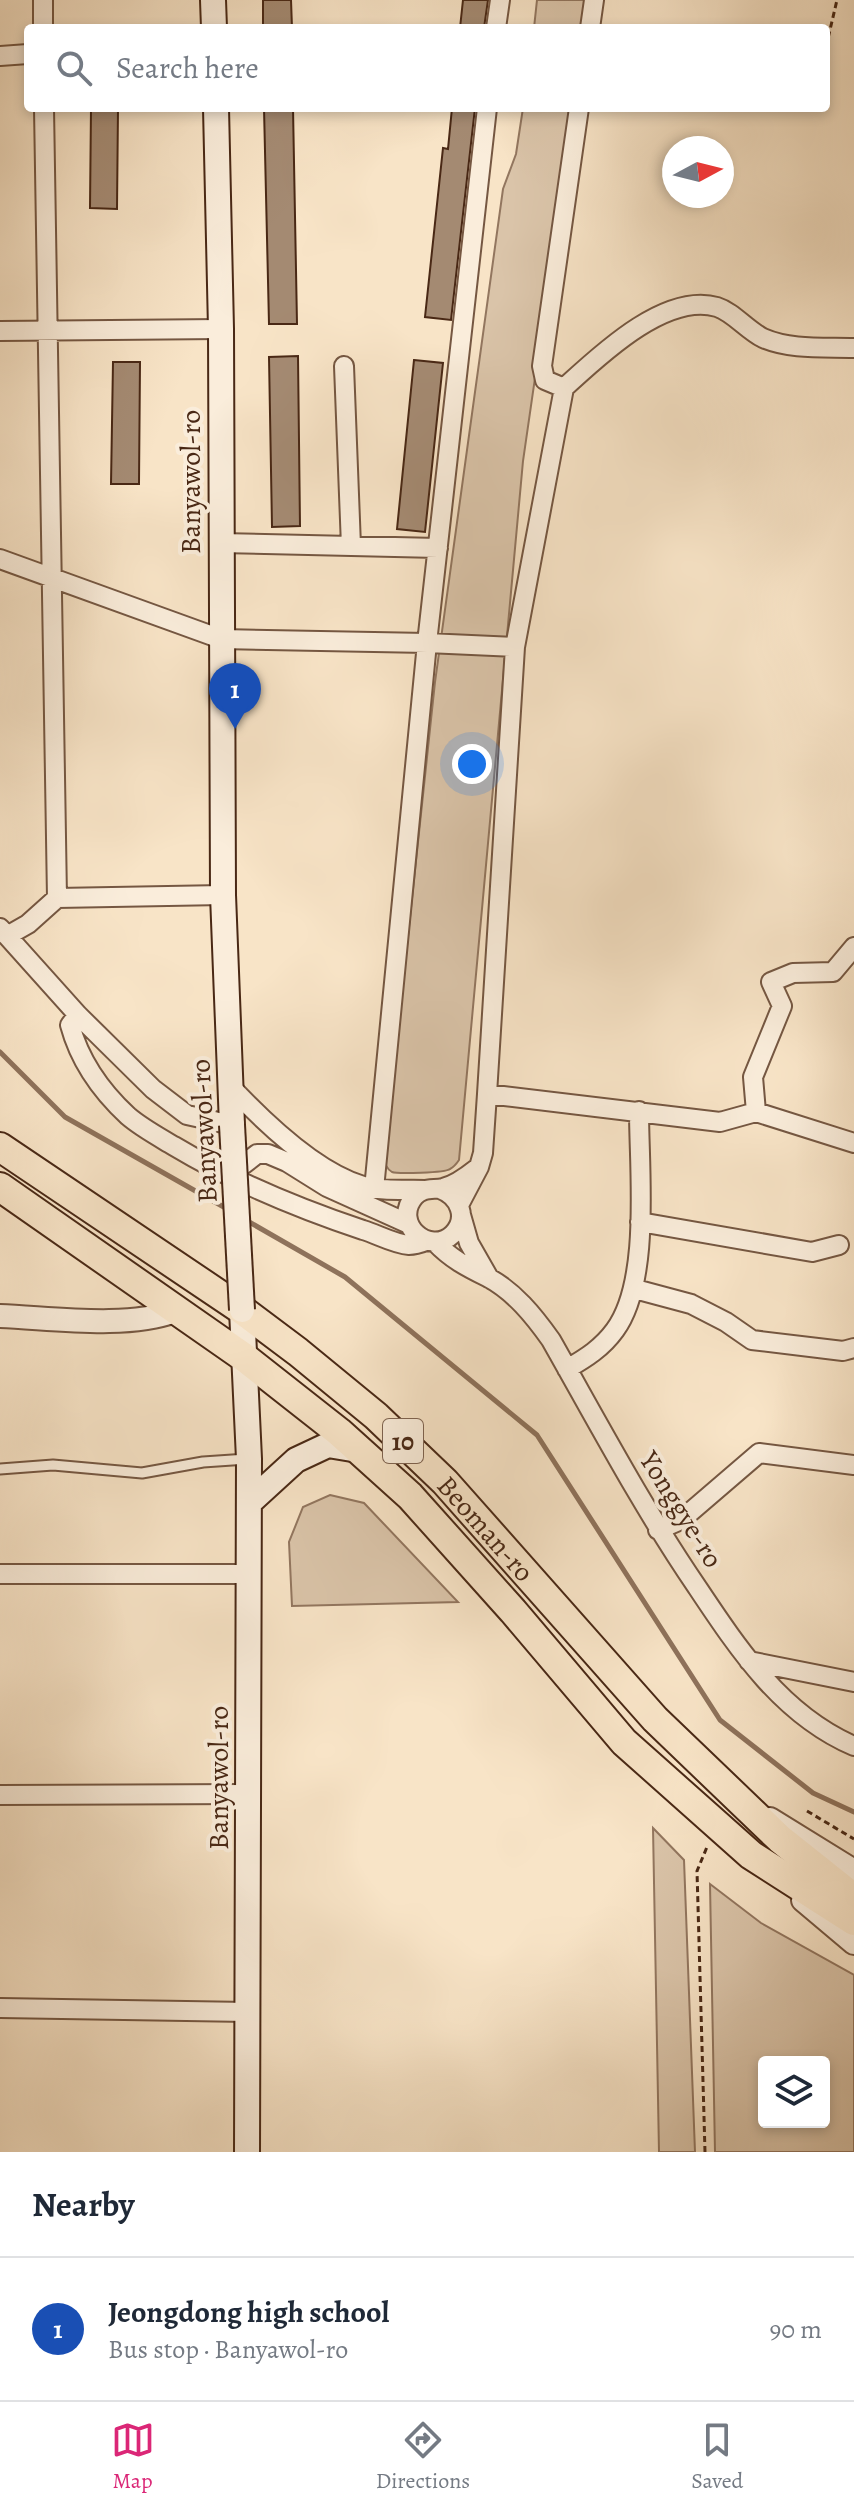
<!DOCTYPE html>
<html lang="en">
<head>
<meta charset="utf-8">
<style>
  body { margin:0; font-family:Alegreya,serif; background:#f6f6f7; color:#1f2937 }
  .controls { position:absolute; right:24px; bottom:24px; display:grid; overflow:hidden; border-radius:8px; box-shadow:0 4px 12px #0003 }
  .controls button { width:72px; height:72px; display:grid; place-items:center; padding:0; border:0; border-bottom:2px solid #e0e1e3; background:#fff; color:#1f2937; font:40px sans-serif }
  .compass { position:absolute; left:662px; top:136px; width:72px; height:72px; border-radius:50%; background:#fff; box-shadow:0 4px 12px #0003; rotate:83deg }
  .you { position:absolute; left:472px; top:764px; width:28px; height:28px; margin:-20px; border:6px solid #fff; border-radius:50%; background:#1a73e8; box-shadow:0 0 0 12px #1a73e833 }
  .badge { display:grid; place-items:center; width:52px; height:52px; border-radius:50%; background:#db2777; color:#fff; font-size:26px; font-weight:700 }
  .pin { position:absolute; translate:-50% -66px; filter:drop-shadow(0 2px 4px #0008) }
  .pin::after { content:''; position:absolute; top:42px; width:28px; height:24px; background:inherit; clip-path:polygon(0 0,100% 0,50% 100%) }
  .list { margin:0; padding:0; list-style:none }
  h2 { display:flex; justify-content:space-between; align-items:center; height:104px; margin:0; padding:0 32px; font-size:34px }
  h2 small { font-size:26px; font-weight:400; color:#747a83 }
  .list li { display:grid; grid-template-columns:52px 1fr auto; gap:24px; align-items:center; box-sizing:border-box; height:144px; padding:0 32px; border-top:2px solid #e0e1e3 }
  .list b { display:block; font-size:30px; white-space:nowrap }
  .list p { margin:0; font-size:26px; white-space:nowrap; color:#747a83 }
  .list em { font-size:26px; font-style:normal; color:#747a83 }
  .icon { flex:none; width:44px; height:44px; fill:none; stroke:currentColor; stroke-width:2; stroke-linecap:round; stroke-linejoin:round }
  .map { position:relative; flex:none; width:854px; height:2152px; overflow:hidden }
  .search { position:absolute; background:#fff; box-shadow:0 4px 12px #0003; left:24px; right:24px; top:24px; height:88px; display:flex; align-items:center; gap:20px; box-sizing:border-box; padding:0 28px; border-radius:8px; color:#747a83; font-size:30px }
  .sheet { height:248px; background:#fff }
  nav { display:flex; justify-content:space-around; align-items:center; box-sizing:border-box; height:112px; border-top:2px solid #e0e1e3; background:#fff; font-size:22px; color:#747a83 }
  nav a { display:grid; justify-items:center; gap:4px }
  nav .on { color:#db2777 }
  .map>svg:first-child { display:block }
</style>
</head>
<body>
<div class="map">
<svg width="854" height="2152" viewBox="0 0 854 2152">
  <rect width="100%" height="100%" fill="#f8e4c7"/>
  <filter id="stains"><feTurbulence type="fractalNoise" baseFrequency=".0025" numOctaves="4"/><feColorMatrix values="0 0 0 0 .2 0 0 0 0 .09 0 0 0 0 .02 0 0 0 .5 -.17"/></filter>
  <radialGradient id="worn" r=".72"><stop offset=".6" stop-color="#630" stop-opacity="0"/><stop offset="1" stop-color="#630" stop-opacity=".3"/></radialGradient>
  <path fill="#dac4a9" stroke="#92765f" stroke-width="2" fill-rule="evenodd" d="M537,0H589L585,28H534Z
    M523,108H574L523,461L459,1160C457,1163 454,1167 450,1169C445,1173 397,1174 392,1172C387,1169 387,1167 384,1162L435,682L503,189L516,154Z
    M330,1495L364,1503L458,1602L292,1606L289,1542L303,1507Z
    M653,1828L684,1860L695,2152H659Z
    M710,1884L761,1923L854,1975V2152H715ZM764,2062H824V2122H764Z"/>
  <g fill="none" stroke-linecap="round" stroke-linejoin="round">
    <path stroke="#8e725b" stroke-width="5" d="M0,1052L65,1117L229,1210
      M244,1219L345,1277L537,1435L720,1720L813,1793L854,1812"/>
  </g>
  <path fill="#a48a72" stroke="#492815" stroke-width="2" d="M263,0H291L292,28H263Z
    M463,0H488L484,28H460Z
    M91,108H118L117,209L90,208Z
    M264,108H293L297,324H269Z
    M452,108H475L451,320L425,317L443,148L448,149Z
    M298,356L300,526L272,527L269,357Z
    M414,360L443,363L425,532L397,529Z
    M113,362H140L139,484H111Z"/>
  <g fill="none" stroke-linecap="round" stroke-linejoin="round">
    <g stroke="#755742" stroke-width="13">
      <path id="service" d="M0,1469L53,1465L142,1473L203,1462L247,1459"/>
    </g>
    <g stroke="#755742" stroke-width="22">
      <path id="minor" d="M43,0V28
        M496,28L500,0
        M590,28L594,0
        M0,56L28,54
        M44,108L57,898
        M0,331L221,329
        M344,366L351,546
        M564,388L545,380L542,366L579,108
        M220,543L438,548
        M0,559L221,639L427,643L515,647L564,388C599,356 665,292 717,307C733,312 747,330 763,338C790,350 824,347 854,348
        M0,928L78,1015L153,1089L187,1115L232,1125
        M7,936L28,924L57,898L223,895
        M78,1015L70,1025C80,1062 101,1091 128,1116C142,1128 159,1137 174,1146C234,1182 297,1208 363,1230C377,1234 394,1244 409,1245C415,1245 421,1243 426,1241
        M231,1087C264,1122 316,1172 363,1186C383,1192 405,1189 425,1190
        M487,1094L515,647
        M756,1112L753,1077L782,1006L771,982L793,973L833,972L854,947
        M235,1171L257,1154H268L287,1162L327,1187L409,1224
        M374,1189L427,643L487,108
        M440,1189C459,1196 469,1218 453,1234C429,1257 392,1223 414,1197C422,1187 432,1190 443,1188C455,1185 466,1177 476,1169
        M459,1205L479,1167L483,1153L487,1094L720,1122L756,1112L854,1143
        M461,1215L469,1243L489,1278
        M640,1222L812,1252L839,1245
        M435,1242C451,1259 467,1267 487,1277C514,1291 534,1316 551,1340C598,1423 643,1508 697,1587C739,1650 782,1715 854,1746
        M635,1289L691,1304L726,1322L752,1340L843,1351L854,1348
        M567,1369C586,1358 602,1348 615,1330C651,1281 639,1171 639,1111
        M658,1530L681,1520L759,1453L854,1465
        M0,1574H249
        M749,1661L854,1682
        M0,1795L248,1794
        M0,2008L248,2012"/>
    </g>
    <g stroke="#755742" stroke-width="26">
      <path id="tertiary" d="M0,1316C53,1318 126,1329 175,1311
        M770,1819L854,1871
        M803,1900L854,1943"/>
    </g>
    <g stroke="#492815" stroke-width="28">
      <path id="secondary" d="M213,0L214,28
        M216,108L221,329L223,895L232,1125
        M242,1310L249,1459L247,2152
        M249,1503L296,1460L328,1445L358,1450"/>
    </g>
    <g stroke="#492815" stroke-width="32">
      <g id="trunk">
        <path id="s1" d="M0,1147L242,1310L298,1352L376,1416L445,1482L655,1719L780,1839L854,1898"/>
        <path d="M0,1187L245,1358L339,1432L410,1496L513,1611L624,1742L751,1855L854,1921"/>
      </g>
    </g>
    <path stroke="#492815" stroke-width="3" stroke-dasharray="6 4" stroke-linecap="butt" d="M826,47L837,0
      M807,1811L854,1839
      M705,2152L697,1871L707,1847"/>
    <use href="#service" stroke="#faeddb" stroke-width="9"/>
    <use href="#minor" stroke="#faeddb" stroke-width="18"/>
    <use href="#tertiary" stroke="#faeddb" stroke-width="22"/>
    <use href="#secondary" stroke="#faeddb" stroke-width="24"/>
    <use href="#trunk" stroke="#f8e4c7" stroke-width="28"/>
    <g stroke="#492815" stroke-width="28" stroke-linecap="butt">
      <path id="secondary-bridge" d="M232,1125L242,1310"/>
    </g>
    <use href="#secondary-bridge" stroke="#faeddb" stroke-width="24"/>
  </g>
  <g text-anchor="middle" stroke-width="8" stroke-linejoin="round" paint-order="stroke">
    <rect fill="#faeddb" stroke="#7e6350" stroke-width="2" x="383" y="1419" width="40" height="44" rx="6"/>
    <g font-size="26" font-weight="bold" fill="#492815">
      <text x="403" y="1450">10</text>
    </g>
    <g font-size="28" fill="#492815" stroke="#faeddb">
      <text transform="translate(190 482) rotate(-90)" y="10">Banyawol-ro</text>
      <text transform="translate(203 1131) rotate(-93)" y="10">Banyawol-ro</text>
      <text transform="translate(682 1509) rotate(58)" y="10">Yonggye-ro</text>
      <text dy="10" stroke="none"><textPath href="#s1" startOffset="620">Beoman-ro</textPath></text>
      <text transform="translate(218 1778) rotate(-90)" y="10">Banyawol-ro</text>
    </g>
  </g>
  <rect width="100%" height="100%" filter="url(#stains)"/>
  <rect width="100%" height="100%" fill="url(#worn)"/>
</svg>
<div class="controls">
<button><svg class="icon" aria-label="layers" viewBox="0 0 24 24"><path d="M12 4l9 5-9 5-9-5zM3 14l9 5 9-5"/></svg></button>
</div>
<svg class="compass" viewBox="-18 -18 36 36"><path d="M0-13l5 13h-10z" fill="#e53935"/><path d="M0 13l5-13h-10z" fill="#747a83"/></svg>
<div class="you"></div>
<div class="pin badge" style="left:235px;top:729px;background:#1a4fb4">1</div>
<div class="search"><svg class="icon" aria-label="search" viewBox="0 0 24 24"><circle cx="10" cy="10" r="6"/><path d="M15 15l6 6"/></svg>Search here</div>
</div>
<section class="sheet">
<h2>Nearby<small></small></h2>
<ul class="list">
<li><span class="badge" style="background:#1a4fb4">1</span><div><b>Jeongdong high school</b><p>Bus stop · Banyawol-ro</p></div><em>90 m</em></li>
</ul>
</section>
<nav>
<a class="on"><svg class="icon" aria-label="map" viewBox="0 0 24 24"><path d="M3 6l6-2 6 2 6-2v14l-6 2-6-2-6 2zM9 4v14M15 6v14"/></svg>Map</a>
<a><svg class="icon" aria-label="directions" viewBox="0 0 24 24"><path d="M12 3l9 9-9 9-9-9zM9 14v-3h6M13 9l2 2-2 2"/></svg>Directions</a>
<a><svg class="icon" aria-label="saved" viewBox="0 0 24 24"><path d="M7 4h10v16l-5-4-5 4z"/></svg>Saved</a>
</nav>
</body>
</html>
